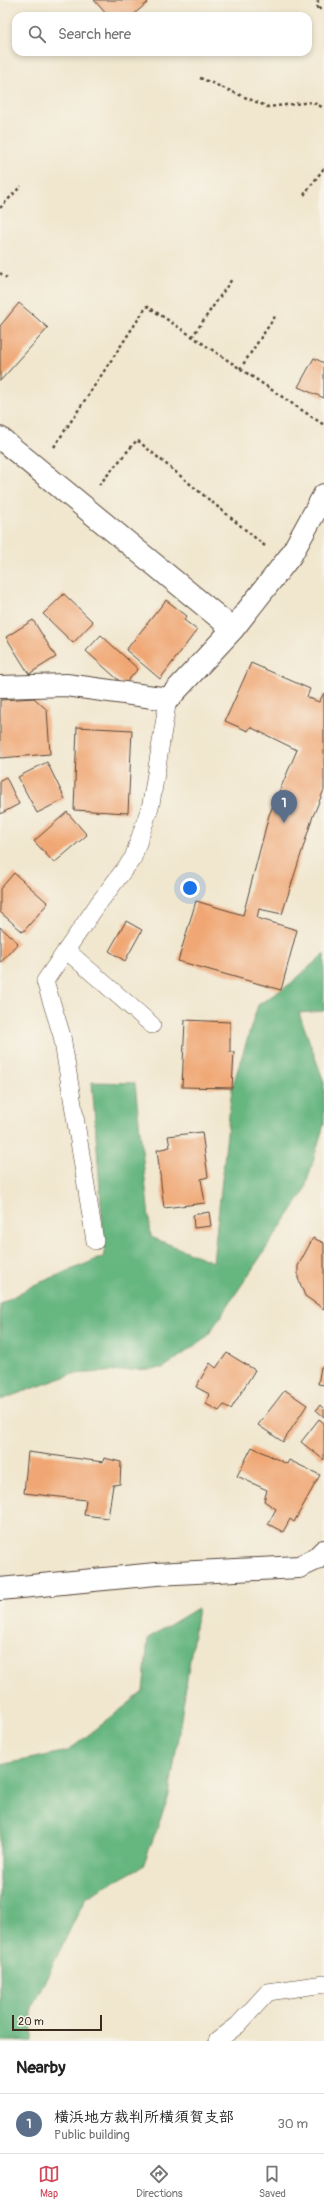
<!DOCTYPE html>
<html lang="en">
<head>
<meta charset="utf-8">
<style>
  body { margin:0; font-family:Pangolin,"Klee One",sans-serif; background:#f2f2f2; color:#222 }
  .scale { position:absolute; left:12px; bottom:10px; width:90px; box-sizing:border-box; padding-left:4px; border:2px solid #3b2a1e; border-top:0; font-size:11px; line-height:14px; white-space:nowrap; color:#3b2a1e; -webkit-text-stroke:3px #f7f3e8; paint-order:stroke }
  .you { position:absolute; left:190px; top:888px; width:14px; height:14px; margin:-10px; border:3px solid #fff; border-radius:50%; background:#1a73e8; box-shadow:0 0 0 6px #1a73e833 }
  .badge { display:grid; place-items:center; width:26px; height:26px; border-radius:50%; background:#d1495b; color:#fff; font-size:13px; font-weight:700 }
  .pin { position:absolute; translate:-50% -33px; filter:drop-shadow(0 1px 2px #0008) }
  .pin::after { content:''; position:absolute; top:21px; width:14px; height:12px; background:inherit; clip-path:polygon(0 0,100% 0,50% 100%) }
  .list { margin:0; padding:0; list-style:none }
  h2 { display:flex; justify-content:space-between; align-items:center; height:52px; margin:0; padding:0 16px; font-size:17px }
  h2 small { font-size:13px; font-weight:400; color:#767676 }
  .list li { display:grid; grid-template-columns:26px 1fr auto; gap:12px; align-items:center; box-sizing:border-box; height:60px; padding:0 16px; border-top:1px solid #e0e0e0 }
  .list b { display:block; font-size:15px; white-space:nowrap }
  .list p { margin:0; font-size:13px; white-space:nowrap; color:#767676 }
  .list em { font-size:13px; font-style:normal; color:#767676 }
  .icon { flex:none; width:22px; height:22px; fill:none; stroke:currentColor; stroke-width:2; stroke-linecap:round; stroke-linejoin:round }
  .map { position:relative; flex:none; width:324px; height:2041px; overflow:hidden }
  .search { position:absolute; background:#fff; box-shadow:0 2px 6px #0003; left:12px; right:12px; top:12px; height:44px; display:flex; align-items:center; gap:10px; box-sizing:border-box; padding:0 14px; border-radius:12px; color:#767676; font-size:15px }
  .sheet { height:112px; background:#fff }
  nav { display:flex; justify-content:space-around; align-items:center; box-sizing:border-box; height:56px; border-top:1px solid #e0e0e0; background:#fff; font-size:11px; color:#767676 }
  nav a { display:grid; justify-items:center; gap:2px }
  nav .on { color:#d1495b }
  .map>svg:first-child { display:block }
</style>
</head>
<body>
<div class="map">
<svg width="324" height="2041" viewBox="0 0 324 2041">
  <rect width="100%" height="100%" fill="#f7f3e8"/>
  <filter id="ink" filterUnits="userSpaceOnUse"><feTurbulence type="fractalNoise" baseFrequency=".025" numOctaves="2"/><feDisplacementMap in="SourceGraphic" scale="8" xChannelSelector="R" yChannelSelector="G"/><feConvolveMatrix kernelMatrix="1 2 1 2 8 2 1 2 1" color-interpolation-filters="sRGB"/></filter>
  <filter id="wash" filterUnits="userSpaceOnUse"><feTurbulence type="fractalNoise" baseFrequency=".012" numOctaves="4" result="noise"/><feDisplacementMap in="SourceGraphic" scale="16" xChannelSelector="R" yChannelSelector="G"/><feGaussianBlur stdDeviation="0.9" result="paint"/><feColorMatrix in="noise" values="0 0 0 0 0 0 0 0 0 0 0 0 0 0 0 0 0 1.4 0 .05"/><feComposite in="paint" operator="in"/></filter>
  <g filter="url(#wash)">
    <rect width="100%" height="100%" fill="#f1e7cf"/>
    <path fill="#66b680" stroke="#50704f" d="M324,954V1011L299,1013L324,1082V1124L304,1192L206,1338L163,1368L73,1374L0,1400V1304L34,1285L105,1256L92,1082L135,1083L151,1237L213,1262L232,1088L258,1005L290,984Z
      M198,1608L169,1796L143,1866L86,1897L32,2007V2041H0V1765L68,1751L143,1692L148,1638Z"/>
    <g id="blocks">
      <path fill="#f0a774" d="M94,0H146L148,2L132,16H108Z
        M19,303L48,328L0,381V326Z
        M314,358L324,363V398L298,387Z
        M64,594L93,622L73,643L43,614Z
        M166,600L187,616L184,620L197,630L160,679L126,650Z
        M33,620L56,657L29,674L6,637Z
        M101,635L138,669L124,685L86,651Z
        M251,663L310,689L307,697L319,702L324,693V790L313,816L282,914L259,909L257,918L297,930L281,990L178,961L196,901L243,915L269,815L297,750L250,727L248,731L225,721Z
        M34,698L47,710L50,754L0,758V700Z
        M77,727L132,730L128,813L74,810Z
        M47,762L65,799L37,813L18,777Z
        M6,777L19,804L0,814V780Z
        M67,812L87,835L54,863L34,841Z
        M14,873L48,903L23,932L0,912V889Z
        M126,921L142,930L125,961L109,951Z
        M0,927L18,943L0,963Z
        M185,1020L230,1022V1052H234L232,1088L182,1087Z
        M202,1132L208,1177L201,1179L205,1203L164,1208L157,1150L170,1147L168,1136Z
        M209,1212L211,1226L194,1228L193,1215Z
        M313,1238L324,1243V1309L305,1296L298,1278V1266Z
        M227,1353L255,1370L231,1409L224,1405L219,1411L206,1404L209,1394L196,1387L210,1363L216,1368Z
        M321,1367L324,1368V1385L318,1384Z
        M285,1390L307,1405L283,1442L258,1425Z
        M320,1405L324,1409V1417L316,1410Z
        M319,1419L324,1423V1460L301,1442Z
        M252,1447L287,1464L289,1460L320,1475L294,1522L290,1519L283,1532L268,1524L276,1509L264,1501L267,1490L237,1476Z
        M28,1452L103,1462L104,1458L121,1462L120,1484L113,1485L108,1518L84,1515L86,1500L24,1493Z"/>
    </g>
  </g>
  <g filter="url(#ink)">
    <use href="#blocks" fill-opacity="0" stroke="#564639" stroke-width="1"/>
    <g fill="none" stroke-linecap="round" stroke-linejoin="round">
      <g stroke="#564639" stroke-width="18">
        <path id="lane" d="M66,950L152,1025
          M95,1241L62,1036L45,981L98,904L133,858L151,804L168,699
          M217,2041L238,2025L268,1992L324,1984"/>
      </g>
      <g stroke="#564639" stroke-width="24">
        <path id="street" d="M0,438L233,629
          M0,687L66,685L168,699L233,629L291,555L324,495
          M0,1589L156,1574L299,1567L316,1559L324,1551"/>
      </g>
      <path stroke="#564639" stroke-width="2.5" stroke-dasharray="3 3" stroke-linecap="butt" d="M318,0L317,10L324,7
        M200,78L268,107L312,102L324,108
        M304,195L324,168
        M0,208L21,186
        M0,273L7,278
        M192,337L232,279
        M240,369L276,315
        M54,447L147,306L324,425
        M99,485L137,440L265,546"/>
      <use href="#lane" stroke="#fff" stroke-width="17"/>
      <use href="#street" stroke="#fff" stroke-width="22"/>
    </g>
  </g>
</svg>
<div class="scale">20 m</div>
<div class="you"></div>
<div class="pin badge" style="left:284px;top:823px;background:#5c6f8a">1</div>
<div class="search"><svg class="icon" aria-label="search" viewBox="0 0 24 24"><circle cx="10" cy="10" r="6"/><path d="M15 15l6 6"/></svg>Search here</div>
</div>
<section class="sheet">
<h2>Nearby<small></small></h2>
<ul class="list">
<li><span class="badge" style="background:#5c6f8a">1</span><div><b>横浜地方裁判所横須賀支部</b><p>Public building</p></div><em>30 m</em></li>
</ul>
</section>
<nav>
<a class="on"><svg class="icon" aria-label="map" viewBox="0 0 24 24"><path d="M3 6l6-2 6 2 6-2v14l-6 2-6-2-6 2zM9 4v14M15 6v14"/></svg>Map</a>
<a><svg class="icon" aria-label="directions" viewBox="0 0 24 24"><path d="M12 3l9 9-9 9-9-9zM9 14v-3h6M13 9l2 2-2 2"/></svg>Directions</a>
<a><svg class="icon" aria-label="saved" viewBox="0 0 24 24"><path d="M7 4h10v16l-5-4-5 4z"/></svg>Saved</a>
</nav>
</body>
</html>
